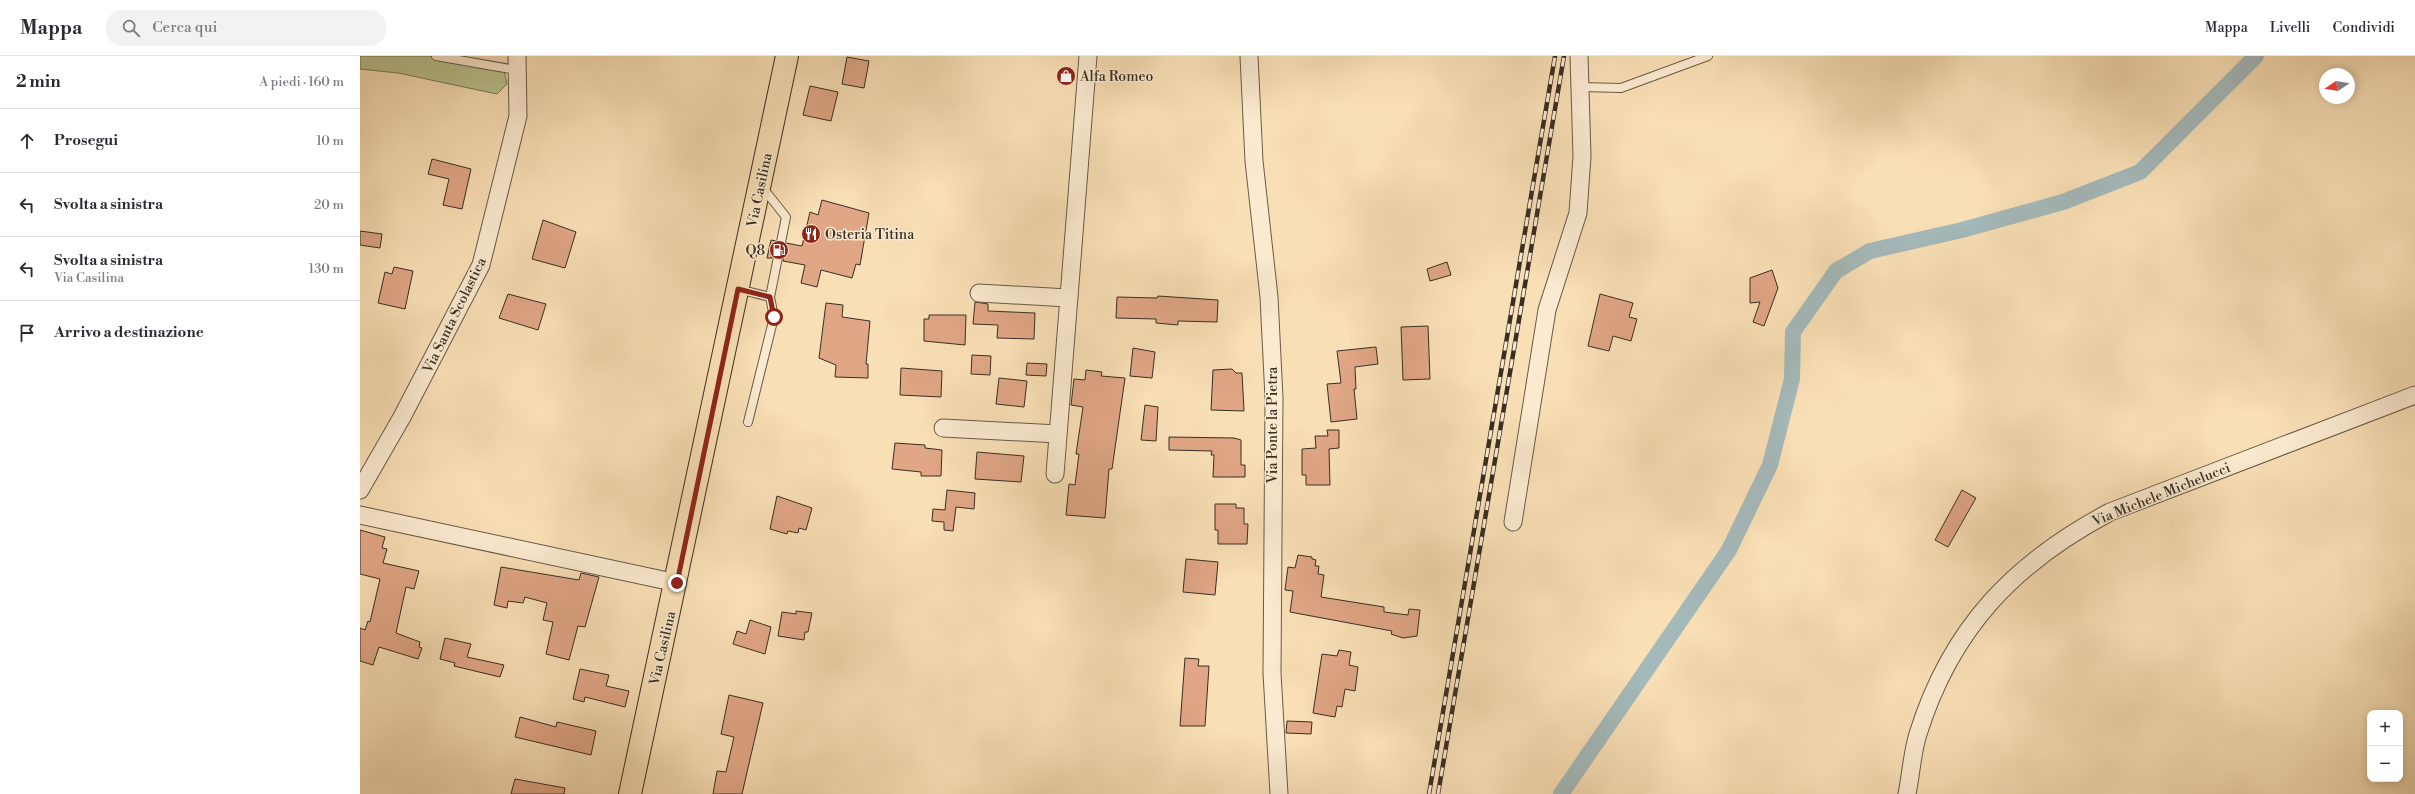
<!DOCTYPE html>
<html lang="it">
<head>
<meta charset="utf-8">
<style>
  body { margin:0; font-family:"Libre Bodoni",serif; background:#f2f2f3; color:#2b2b33 }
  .controls { position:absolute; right:12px; bottom:12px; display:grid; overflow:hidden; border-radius:8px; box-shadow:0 2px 10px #0003 }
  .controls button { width:36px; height:36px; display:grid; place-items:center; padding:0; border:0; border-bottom:1px solid #e1e1e2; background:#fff; color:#2b2b33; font:20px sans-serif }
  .compass { position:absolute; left:1959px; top:12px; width:36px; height:36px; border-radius:50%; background:#fff; box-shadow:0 2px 10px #0003; rotate:258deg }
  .stop { position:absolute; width:12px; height:12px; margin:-9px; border:3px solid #8f2418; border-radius:50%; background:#fff }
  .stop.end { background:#8f2418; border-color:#fff; box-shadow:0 1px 4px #0008 }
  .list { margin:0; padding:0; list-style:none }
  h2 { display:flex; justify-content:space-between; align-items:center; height:52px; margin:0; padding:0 16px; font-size:17px }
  h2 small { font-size:13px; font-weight:400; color:#7c7c81 }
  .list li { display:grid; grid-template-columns:26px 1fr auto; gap:12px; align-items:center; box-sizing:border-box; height:64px; padding:0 16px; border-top:1px solid #e1e1e2 }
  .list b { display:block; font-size:15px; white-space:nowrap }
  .list p { margin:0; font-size:13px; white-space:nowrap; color:#7c7c81 }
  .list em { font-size:13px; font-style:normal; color:#7c7c81 }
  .icon { flex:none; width:22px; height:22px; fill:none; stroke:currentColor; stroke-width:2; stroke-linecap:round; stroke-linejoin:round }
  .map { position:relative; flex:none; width:2055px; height:738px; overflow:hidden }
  header { display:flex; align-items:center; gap:24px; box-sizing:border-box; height:56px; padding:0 20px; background:#fff; border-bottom:1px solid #e1e1e2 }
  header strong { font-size:19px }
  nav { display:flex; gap:22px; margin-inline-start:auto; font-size:14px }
  .search { width:280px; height:36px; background:#f2f2f3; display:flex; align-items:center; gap:10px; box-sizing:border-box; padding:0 14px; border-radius:16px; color:#7c7c81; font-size:15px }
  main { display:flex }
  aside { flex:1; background:#fff }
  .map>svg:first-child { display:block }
</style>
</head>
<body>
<header>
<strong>Mappa</strong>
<div class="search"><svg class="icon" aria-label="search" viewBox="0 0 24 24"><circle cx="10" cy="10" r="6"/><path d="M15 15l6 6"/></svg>Cerca qui</div>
<nav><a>Mappa</a><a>Livelli</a><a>Condividi</a></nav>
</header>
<main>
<aside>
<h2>2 min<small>A piedi · 160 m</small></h2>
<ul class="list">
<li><svg class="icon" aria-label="ahead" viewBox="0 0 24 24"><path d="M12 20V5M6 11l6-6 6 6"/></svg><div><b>Prosegui</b></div><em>10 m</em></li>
<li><svg class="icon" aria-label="left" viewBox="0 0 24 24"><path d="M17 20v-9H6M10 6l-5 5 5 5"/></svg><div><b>Svolta a sinistra</b></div><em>20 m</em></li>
<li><svg class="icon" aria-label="left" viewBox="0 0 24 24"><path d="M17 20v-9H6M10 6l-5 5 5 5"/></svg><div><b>Svolta a sinistra</b><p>Via Casilina</p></div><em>130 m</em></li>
<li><svg class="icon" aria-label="arrive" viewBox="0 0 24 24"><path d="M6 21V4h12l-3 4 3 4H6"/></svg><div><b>Arrivo a destinazione</b></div></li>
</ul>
</aside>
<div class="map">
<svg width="2055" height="738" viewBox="0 0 2055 738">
  <rect width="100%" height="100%" fill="#f9dfb6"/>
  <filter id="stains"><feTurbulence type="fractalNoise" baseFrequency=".005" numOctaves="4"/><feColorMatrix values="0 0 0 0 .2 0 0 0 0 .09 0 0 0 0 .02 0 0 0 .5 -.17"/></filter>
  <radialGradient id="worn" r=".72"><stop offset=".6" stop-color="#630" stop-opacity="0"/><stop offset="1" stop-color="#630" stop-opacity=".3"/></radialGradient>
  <path fill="#bac290" stroke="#7a7859" d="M0,0H101L144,14L147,28L137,38L38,17L0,13Z"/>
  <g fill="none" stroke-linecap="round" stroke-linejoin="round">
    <path stroke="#a4b9ba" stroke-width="16" d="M1201,738L1369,494L1410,409L1432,323L1433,276L1476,215L1510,195L1602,174L1703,146L1780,116L1896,0"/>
  </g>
  <path fill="#e0a686" stroke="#392e22" d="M487,1L509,5L504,32L482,28Z
    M450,30L478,36L471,65L443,59Z
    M72,103L111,113L102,153L83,149L89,123L68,118Z
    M462,144L509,157L500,209L496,208L492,222L461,214L457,231L441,227L445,209L423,205L426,187L442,190L450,156L458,159Z
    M183,164L216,176L205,212L172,203Z
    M0,175L22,178L20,192L0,189Z
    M411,184L416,185L412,202H407Z
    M1087,206L1091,219L1070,225L1067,213Z
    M34,211L53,215L45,253L18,247L25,216L32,218Z
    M1412,214L1418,232L1404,270L1393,266L1400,246L1390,247V222Z
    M148,238L186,248L178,274L139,262Z
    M1240,238L1273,247L1269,261L1277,263L1271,285L1253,280L1249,295L1228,290Z
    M798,240L858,244L857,266L818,265V269L796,267V263L756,262L757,241L797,242Z
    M615,246L628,248V255L675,257L674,283L637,282L638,269L613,268Z
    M466,247L483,249L482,261L510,265L506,308H508V322L475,321L476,309L459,302Z
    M569,259H606L605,289L564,285V263H569Z
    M1068,270L1070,323L1043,324L1041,271Z
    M1016,291L1018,308L995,311L996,333H994L997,363L971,366L967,328L981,327L977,295Z
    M773,292L795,296L792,322L770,320Z
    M612,299L631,300L630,319L611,318Z
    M667,307L687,308L686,320L666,319Z
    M541,312L582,315L581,341L540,339Z
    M872,313L876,317H882L884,355L851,354L853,314Z
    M726,314L742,316L741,320L765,322L752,413H749L745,462L706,459L709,428L715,429L719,398H716L723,351L711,349L714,323L725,324Z
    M639,322L667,325L664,351L636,348Z
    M785,349L798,351L796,385L781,384Z
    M967,374H979V392L969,393L970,429H946V419H942V393L956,392L955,380H968Z
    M809,381L874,382L881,384V409H885V421H853L854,399H851L852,395L809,394Z
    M535,387L565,389V392L582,394L581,420H561V416L532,413Z
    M617,396L664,400L661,426L615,423Z
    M587,434L615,437L614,453L596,451L593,475L584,474V466L572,465L573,453L585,454Z
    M1602,434L1616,442L1588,491L1575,484Z
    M417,440L452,452L446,474L439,472L438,477L428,475L427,478L410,473Z
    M855,448H876V452H884V468H888L887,488H858V474H855Z
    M0,474L25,481L22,492L27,493L23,507L59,515L54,533L46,531L36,577L60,586L59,591L62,592L58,603L19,591L13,609L0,605V572L5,574L8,565L10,566L20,523L0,518Z
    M938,499L952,501V503L956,504L955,510H959L958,518L964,519L961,541L1024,551V556L1048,559L1049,553L1060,554L1057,580L1043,582L1031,578L1032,575L930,556L933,535L925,534L928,511L935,512Z
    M826,503L858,506L855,539L823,536Z
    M141,511L219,524L221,517L239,521L225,571L218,570L209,604L186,598L193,566L183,564L187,547L165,541L163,547L148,545L147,552L134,549Z
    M436,555L452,557L448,576H445L444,584L418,580L422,556L436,558Z
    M390,564L411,571L405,598L373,588L377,575L386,578Z
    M85,582L111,588L107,601L144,609L140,621L94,610L95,607L80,603Z
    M979,594L991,596L989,609L998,611L995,635L985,633L982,651L977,650L975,661L953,657L962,598L977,600Z
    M825,602L839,603L838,610H849L845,670H820Z
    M220,613L249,619L246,630L269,635L265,651L225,641L224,646L213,643Z
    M369,639L403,647L382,738H353L357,715L366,716L374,681L361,678Z
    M160,661L196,671L197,666L236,675L231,699L155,681Z
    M927,665L952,666L951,678L926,677Z
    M155,723L205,732L204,738H151Z"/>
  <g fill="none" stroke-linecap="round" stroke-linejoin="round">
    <g stroke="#695a47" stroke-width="10">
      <path id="service" d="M76,0L156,14
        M1221,31L1261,32L1348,0
        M378,233L410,241L426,161L403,132
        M388,366L414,261L410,241"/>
    </g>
    <g stroke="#695a47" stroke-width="19">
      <path id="minor" d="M889,0L894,105L909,241L914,342L912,617L919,738
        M619,237L708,242
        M583,372L698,378
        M695,418L728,0
        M0,434L42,361L121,209L158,60L157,0
        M0,459L317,527
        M1153,466L1187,254L1218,157L1222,100L1219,0
        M1547,738C1551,719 1552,697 1558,678C1591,572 1654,507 1750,456L2055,339"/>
    </g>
    <g stroke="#392e22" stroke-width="24">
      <path id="primary" d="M270,738L427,0"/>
    </g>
    <use href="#service" stroke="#fbead0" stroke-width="8"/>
    <use href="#minor" stroke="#fbead0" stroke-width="17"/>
    <use href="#primary" stroke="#f9dfb6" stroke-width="22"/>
    <g stroke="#392e22" stroke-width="4.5">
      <path id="rail" d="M1069,738L1195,0
        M1078,738L1204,0"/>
    </g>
    <use href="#rail" stroke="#fbead0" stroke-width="3" stroke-dasharray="9" stroke-linecap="butt"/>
  </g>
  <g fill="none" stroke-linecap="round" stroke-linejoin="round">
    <path stroke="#8f2418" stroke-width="5" d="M317,527L378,233L410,241L414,261"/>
  </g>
  <defs>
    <g id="shop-disc" transform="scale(1)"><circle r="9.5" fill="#8f2418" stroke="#fbead0"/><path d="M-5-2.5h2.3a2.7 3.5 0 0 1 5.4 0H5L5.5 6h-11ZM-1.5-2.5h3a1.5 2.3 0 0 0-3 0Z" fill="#fff"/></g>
    <g id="restaurant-disc" transform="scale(1)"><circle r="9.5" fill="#8f2418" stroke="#fbead0"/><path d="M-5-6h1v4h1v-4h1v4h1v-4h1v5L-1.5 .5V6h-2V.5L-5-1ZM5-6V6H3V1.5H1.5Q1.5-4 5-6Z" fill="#fff"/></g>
    <g id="fuel-disc" transform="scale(1)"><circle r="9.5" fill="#8f2418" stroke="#fbead0"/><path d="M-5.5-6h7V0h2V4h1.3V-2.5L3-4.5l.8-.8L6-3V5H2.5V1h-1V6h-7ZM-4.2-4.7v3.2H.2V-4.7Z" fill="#fff"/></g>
  </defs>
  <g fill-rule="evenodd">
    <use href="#shop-disc" x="706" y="20"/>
    <use href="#restaurant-disc" x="451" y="178"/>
    <use href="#fuel-disc" x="419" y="194"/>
  </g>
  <g text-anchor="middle" stroke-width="3" stroke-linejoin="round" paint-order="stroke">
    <g font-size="14" fill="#392e22" stroke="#fbead0" text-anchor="start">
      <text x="720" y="25">Alfa Romeo</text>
      <text x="465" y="183">Osteria Titina</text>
      <text x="405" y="199" text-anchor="end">Q8</text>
    </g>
    <g font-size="14" fill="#392e22" stroke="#fbead0">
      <text transform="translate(399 134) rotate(-78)" y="5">Via Casilina</text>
      <text transform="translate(94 259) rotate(-64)" y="5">Via Santa Scolastica</text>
      <text transform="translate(912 369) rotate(-90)" y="5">Via Ponte la Pietra</text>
      <text transform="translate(1801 438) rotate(-22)" y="5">Via Michele Michelucci</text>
      <text transform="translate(302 592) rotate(-77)" y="5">Via Casilina</text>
    </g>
  </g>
  <rect width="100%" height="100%" filter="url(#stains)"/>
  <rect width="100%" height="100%" fill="url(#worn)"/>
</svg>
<div class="controls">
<button>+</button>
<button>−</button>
</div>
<svg class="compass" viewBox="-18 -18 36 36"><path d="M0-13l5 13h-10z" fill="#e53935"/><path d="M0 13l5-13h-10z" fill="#7c7c81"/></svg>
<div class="stop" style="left:414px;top:261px"></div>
<div class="stop end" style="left:317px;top:527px"></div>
</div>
</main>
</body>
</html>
